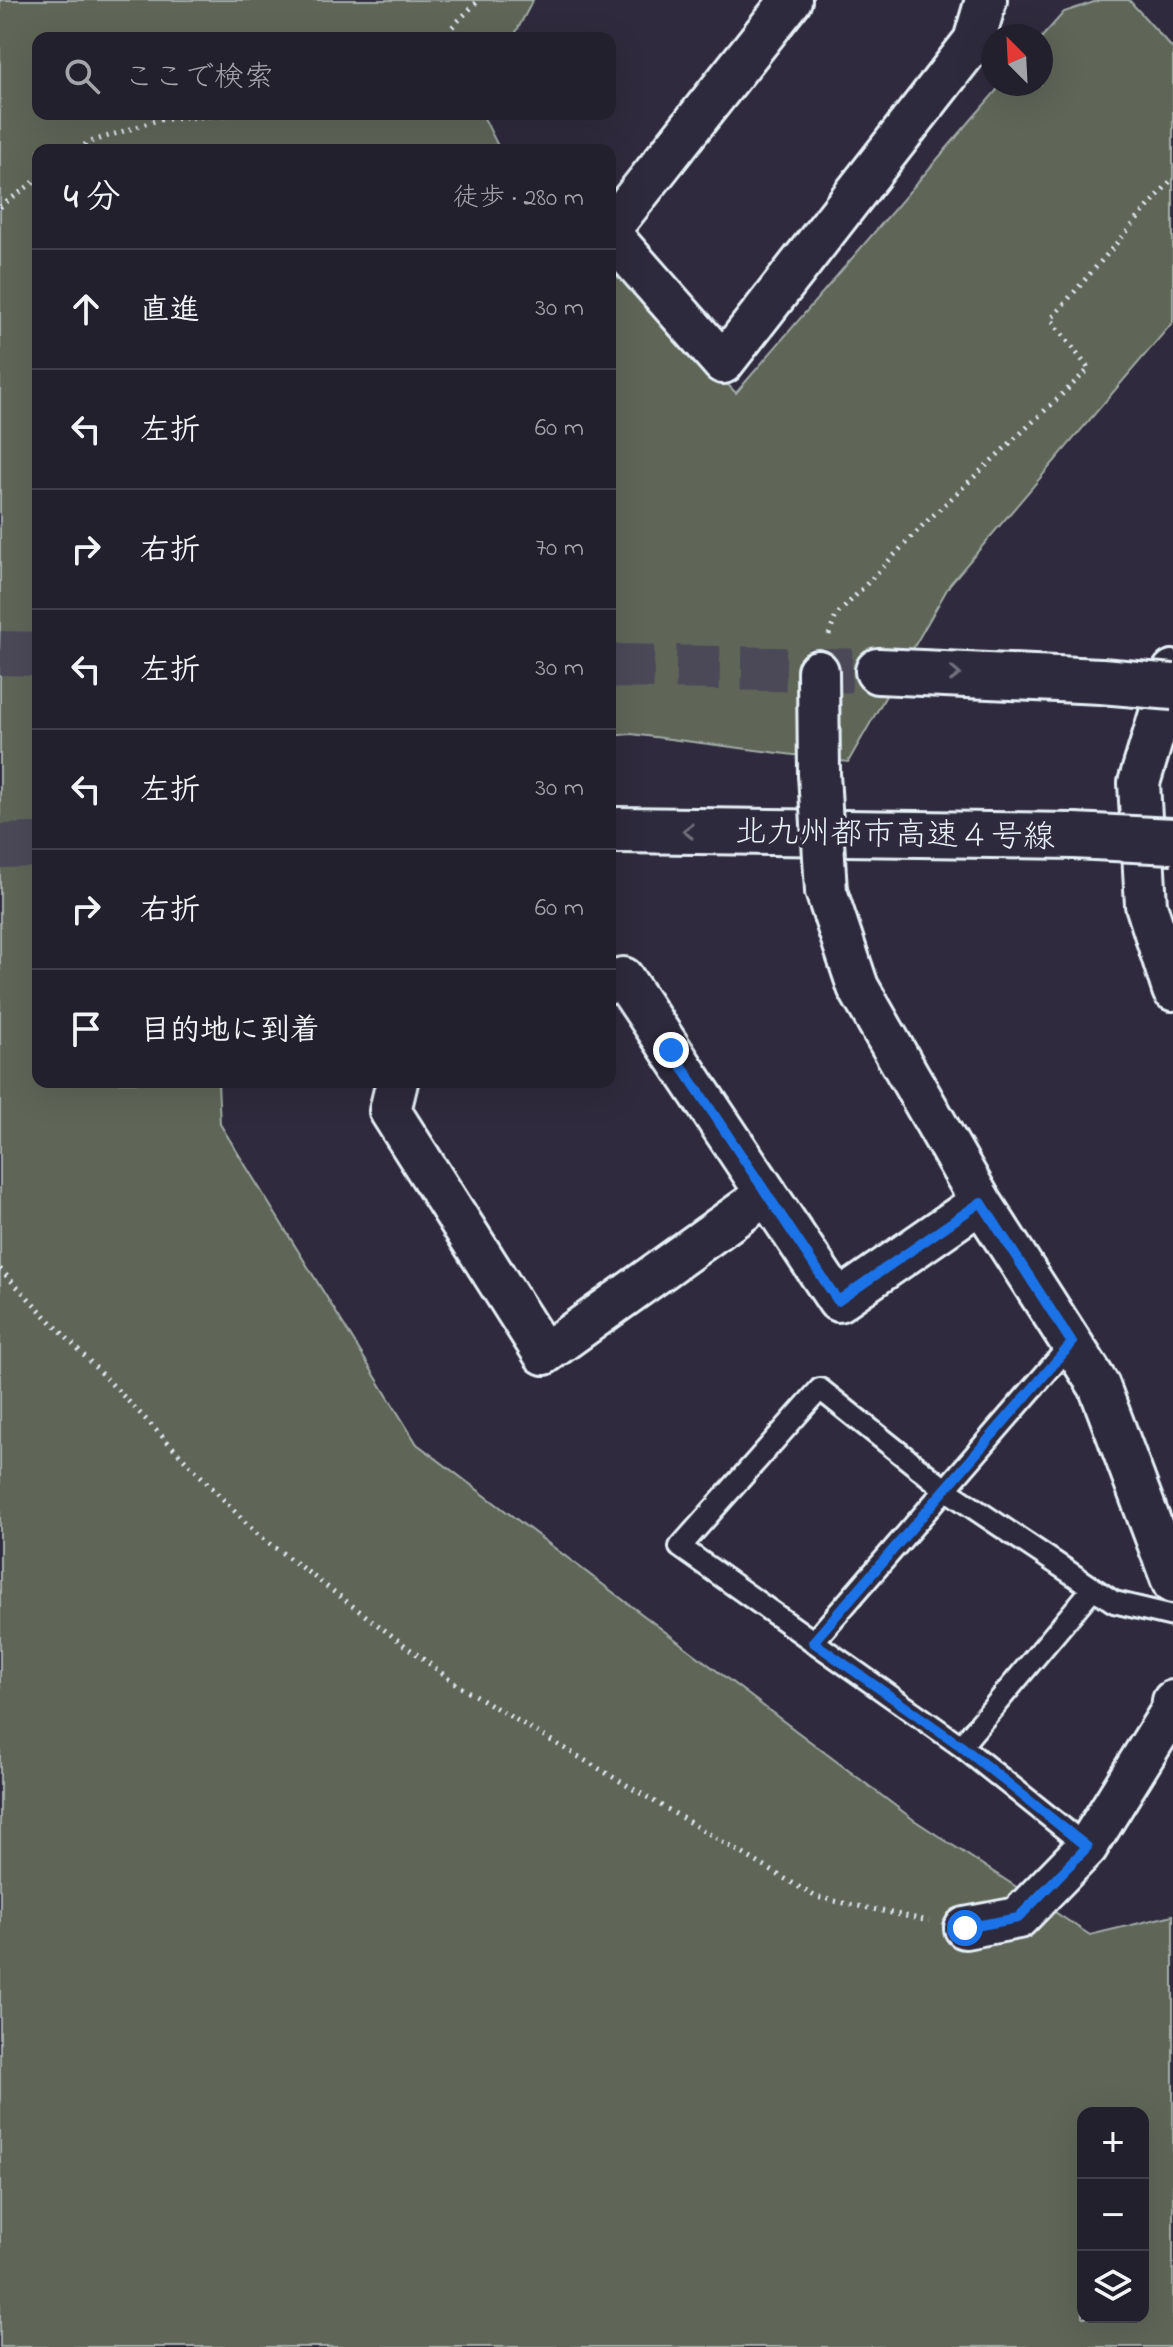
<!DOCTYPE html>
<html lang="ja">
<head>
<meta charset="utf-8">
<style>
  body { margin:0; font-family:"Indie Flower","Klee One",sans-serif; background:#2b2836; color:#f1f3f6 }
  .controls { position:absolute; right:24px; bottom:24px; display:grid; overflow:hidden; border-radius:16px; box-shadow:0 8px 32px #0002 }
  .controls button { width:72px; height:72px; display:grid; place-items:center; padding:0; border:0; border-bottom:2px solid #403e4a; background:#23202e; color:#f1f3f6; font:40px sans-serif }
  .compass { position:absolute; left:981px; top:24px; width:72px; height:72px; border-radius:50%; background:#23202e; box-shadow:0 8px 32px #0002; rotate:336deg }
  .stop { position:absolute; width:24px; height:24px; margin:-18px; border:6px solid #1a73e8; border-radius:50%; background:#fff }
  .stop.end { background:#1a73e8; border-color:#fff; box-shadow:0 2px 8px #0008 }
  .list { margin:0; padding:0; list-style:none }
  h2 { display:flex; justify-content:space-between; align-items:center; height:104px; margin:0; padding:0 32px; font-size:34px }
  h2 small { font-size:26px; font-weight:400; color:#a3a3aa }
  .list li { display:grid; grid-template-columns:52px 1fr auto; gap:24px; align-items:center; box-sizing:border-box; height:120px; padding:0 32px; border-top:2px solid #403e4a }
  .list b { display:block; font-size:30px; white-space:nowrap }
  .list em { font-size:26px; font-style:normal; color:#a3a3aa }
  .icon { flex:none; width:44px; height:44px; fill:none; stroke:currentColor; stroke-width:2; stroke-linecap:round; stroke-linejoin:round }
  .map { position:relative; flex:none; width:1173px; height:2347px; overflow:hidden }
  .search { position:absolute; background:#23202e; box-shadow:0 8px 32px #0002; left:32px; top:32px; width:584px; height:88px; display:flex; align-items:center; gap:20px; box-sizing:border-box; padding:0 28px; border-radius:16px; color:#a3a3aa; font-size:30px }
  .panel { position:absolute; background:#23202e; box-shadow:0 8px 32px #0002; left:32px; top:144px; width:584px; height:944px; border-radius:16px }
  .map>svg:first-child { display:block }
</style>
</head>
<body>
<div class="map">
<svg width="1173" height="2347" viewBox="0 0 1173 2347">
  <rect width="100%" height="100%" fill="#2f2a3d"/>
  <filter id="ink" filterUnits="userSpaceOnUse"><feTurbulence type="fractalNoise" baseFrequency=".0125" numOctaves="2"/><feDisplacementMap in="SourceGraphic" scale="16" xChannelSelector="R" yChannelSelector="G"/><feConvolveMatrix kernelMatrix="1 2 1 2 8 2 1 2 1" color-interpolation-filters="sRGB"/></filter>
  <g filter="url(#ink)">
    <path fill="#5e6659" stroke="#a3aca8" stroke-width="2" fill-rule="evenodd" d="M0,0H533L513,38H38V114H482L500,150H38V1082H218L220,1124L417,1444L914,1820L1090,1935L1173,1915V2347H0ZM1083,2113H1143V2317H1083Z
      M1100,0H1129L1173,49V322L950,584L848,762L631,734L610,736V264L736,393L1002,84H1041V38L1064,12Z"/>
    <g fill="none" stroke-linecap="round" stroke-linejoin="round">
      <path stroke="#4b4859" stroke-width="44" stroke-dasharray="44 22" stroke-linecap="butt" d="M0,653L38,654
        M610,666L878,671
        M0,846L38,845"/>
      <g stroke="#e8f1f8" stroke-width="26">
        <path id="service" d="M813,1642L1072,1343
          M961,1746L1093,1588
          M1087,1847L961,1746L680,1547L820,1389L945,1489L1114,1602L1173,1616"/>
      </g>
      <g stroke="#e8f1f8" stroke-width="46">
        <path id="minor" d="M610,229L791,0
          M610,234L723,363L974,41L986,0
          M818,671L819,774
          M1173,671L1139,783L1146,905L1173,990
          M826,891L858,987L981,1202L1099,1386L1173,1583
          M610,983L623,978L838,1301L981,1202
          M397,1082L390,1111L544,1354L767,1194
          M965,1928L1018,1918L1087,1847L1172,1710L1173,1701"/>
      </g>
      <g stroke="#e8f1f8" stroke-width="50">
        <path id="motorway" d="M878,671L1101,681
          M618,830L1074,836"/>
      </g>
      <path stroke="#e8f1f8" stroke-width="5" stroke-dasharray="2 6" stroke-linecap="butt" d="M441,38L479,0
        M78,150L87,143L158,120L237,114
        M0,207L38,179
        M829,635L836,616L924,524L1089,369L1051,319L1173,178
        M0,1269L257,1534L459,1686L816,1897L929,1921"/>
      <use href="#service" stroke="#2f2a3d" stroke-width="20"/>
      <use href="#minor" stroke="#2f2a3d" stroke-width="40"/>
      <use href="#motorway" stroke="#2f2a3d" stroke-width="44"/>
      <g stroke="#e8f1f8" stroke-width="46" stroke-linecap="butt">
        <path id="minor-bridge" d="M819,774L826,891"/>
      </g>
      <g stroke="#e8f1f8" stroke-width="50" stroke-linecap="butt">
        <path id="motorway-bridge" d="M1101,681L1173,687
          M1074,836L1173,841"/>
      </g>
      <use href="#minor-bridge" stroke="#2f2a3d" stroke-width="40"/>
      <use href="#motorway-bridge" stroke="#2f2a3d" stroke-width="44"/>
    </g>
    <defs><path id="oneway-chevron" d="M-2-3.5L2.5 0L-2 3.5" fill="none" stroke-width="1.6" stroke-linecap="round" stroke-linejoin="round" transform="scale(2)"/></defs>
    <g stroke="#70707e">
      <use href="#oneway-chevron" transform="translate(955 674) rotate(2)"/>
      <use href="#oneway-chevron" transform="translate(688 831) rotate(-180)"/>
    </g>
  </g>
  <g fill="none" stroke-linecap="round" stroke-linejoin="round" filter="url(#ink)">
    <path stroke="#1a73e8" stroke-width="10" d="M671,1050L838,1301L981,1202L1072,1343L813,1642L961,1746L1087,1847L1018,1918L965,1928"/>
  </g>
  <g text-anchor="middle" stroke-width="7" stroke-linejoin="round" paint-order="stroke">
    <g font-size="32" fill="#e8f1f8" stroke="#2f2a3d">
      <text transform="translate(895 833) rotate(1)" y="11">北九州都市高速４号線</text>
    </g>
  </g>
</svg>
<div class="controls">
<button>+</button>
<button>−</button>
<button><svg class="icon" aria-label="layers" viewBox="0 0 24 24"><path d="M12 4l9 5-9 5-9-5zM3 14l9 5 9-5"/></svg></button>
</div>
<svg class="compass" viewBox="-18 -18 36 36"><path d="M0-13l5 13h-10z" fill="#e53935"/><path d="M0 13l5-13h-10z" fill="#a3a3aa"/></svg>
<div class="stop" style="left:965px;top:1928px"></div>
<div class="stop end" style="left:671px;top:1050px"></div>
<div class="search"><svg class="icon" aria-label="search" viewBox="0 0 24 24"><circle cx="10" cy="10" r="6"/><path d="M15 15l6 6"/></svg>ここで検索</div>
<section class="panel">
<h2>4 分<small>徒歩 · 280 m</small></h2>
<ul class="list">
<li><svg class="icon" aria-label="ahead" viewBox="0 0 24 24"><path d="M12 20V5M6 11l6-6 6 6"/></svg><div><b>直進</b></div><em>30 m</em></li>
<li><svg class="icon" aria-label="left" viewBox="0 0 24 24"><path d="M17 20v-9H6M10 6l-5 5 5 5"/></svg><div><b>左折</b></div><em>60 m</em></li>
<li><svg class="icon" aria-label="right" viewBox="0 0 24 24"><path d="M7 20v-9h11M14 6l5 5-5 5"/></svg><div><b>右折</b></div><em>70 m</em></li>
<li><svg class="icon" aria-label="left" viewBox="0 0 24 24"><path d="M17 20v-9H6M10 6l-5 5 5 5"/></svg><div><b>左折</b></div><em>30 m</em></li>
<li><svg class="icon" aria-label="left" viewBox="0 0 24 24"><path d="M17 20v-9H6M10 6l-5 5 5 5"/></svg><div><b>左折</b></div><em>30 m</em></li>
<li><svg class="icon" aria-label="right" viewBox="0 0 24 24"><path d="M7 20v-9h11M14 6l5 5-5 5"/></svg><div><b>右折</b></div><em>60 m</em></li>
<li><svg class="icon" aria-label="arrive" viewBox="0 0 24 24"><path d="M6 21V4h12l-3 4 3 4H6"/></svg><div><b>目的地に到着</b></div></li>
</ul>
</section>
</div>
</body>
</html>
